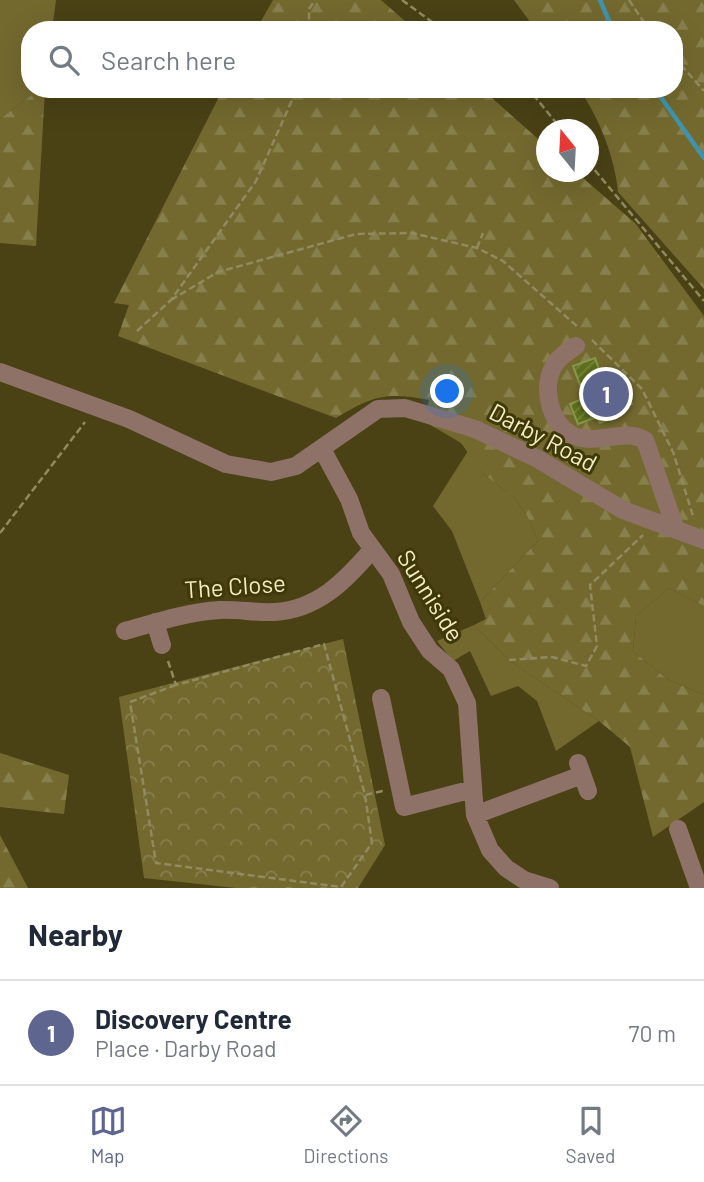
<!DOCTYPE html>
<html lang="en">
<head>
<meta charset="utf-8">
<style>
  body { margin:0; font-family:Barlow,sans-serif; background:#f2f2f3; color:#1f2937 }
  .compass { position:absolute; left:536px; top:119px; width:63px; height:63px; border-radius:50%; background:#fff; box-shadow:0 7px 28px #0002; rotate:342deg }
  .you { position:absolute; left:448px; top:392px; width:24px; height:24px; margin:-18px; border:5px solid #fff; border-radius:50%; background:#1a73e8; box-shadow:0 0 0 10px #1a73e833 }
  .badge { display:grid; place-items:center; width:46px; height:46px; border-radius:50%; background:#5e668f; color:#fff; font-size:23px; font-weight:700 }
  .pin { position:absolute; translate:-50% -50%; border:4px solid #fff; box-shadow:0 2px 7px #0006 }
  .list { margin:0; padding:0; list-style:none }
  h2 { display:flex; justify-content:space-between; align-items:center; height:91px; margin:0; padding:0 28px; font-size:30px }
  h2 small { font-size:23px; font-weight:400; color:#747a83 }
  .list li { display:grid; grid-template-columns:46px 1fr auto; gap:21px; align-items:center; box-sizing:border-box; height:105px; padding:0 28px; border-top:2px solid #e0e1e3 }
  .list b { display:block; font-size:26px; white-space:nowrap }
  .list p { margin:0; font-size:23px; white-space:nowrap; color:#747a83 }
  .list em { font-size:23px; font-style:normal; color:#747a83 }
  .icon { flex:none; width:38px; height:38px; fill:none; stroke:currentColor; stroke-width:2; stroke-linecap:round; stroke-linejoin:round }
  .map { position:relative; flex:none; width:704px; height:888px; overflow:hidden }
  .search { position:absolute; background:#fff; box-shadow:0 7px 28px #0002; left:21px; right:21px; top:21px; height:77px; display:flex; align-items:center; gap:18px; box-sizing:border-box; padding:0 24px; border-radius:28px; color:#747a83; font-size:26px }
  .sheet { height:196px; background:#fff }
  nav { display:flex; justify-content:space-around; align-items:center; box-sizing:border-box; height:98px; border-top:2px solid #e0e1e3; background:#fff; font-size:19px; color:#747a83 }
  nav a { display:grid; justify-items:center; gap:4px }
  nav .on { color:#5e668f }
  .map>svg:first-child { display:block }
</style>
</head>
<body>
<div class="map">
<svg width="704" height="888" viewBox="0 0 704 888">
  <defs>
    <pattern id="forest-firs" width="22" height="20" patternUnits="userSpaceOnUse" patternTransform="scale(1.75)"><rect width="22" height="20" fill="#73692f"/><path d="M5 1l3.5 6h-7zM16 11l3.5 6h-7z" fill="#877f4c"/></pattern>
    <pattern id="park-crowns" width="20" height="18" patternUnits="userSpaceOnUse" patternTransform="scale(1.75)"><rect width="20" height="18" fill="#73692f"/><path d="M2 6a3 3 0 1 1 6 0M12 15a3 3 0 1 1 6 0" fill="none" stroke="#877f4c"/></pattern>
    <pattern id="building-hatch" width="6" height="6" patternUnits="userSpaceOnUse" patternTransform="scale(1.75)"><rect width="6" height="6" fill="#5e6e1c"/><path d="M-1 1l2-2M0 6l6-6M5 7l2-2" fill="none" stroke="#76833b"/></pattern>
  </defs>
  <rect width="100%" height="100%" fill="#4a4215"/>
  <path fill="#73692f" d="M0,0H56L52,30H30V89H39L0,119Z
    M468,451L483,474L513,496L527,516L538,541L480,602L452,531L433,506Z
    M669,588L704,606V695L667,679L633,651L636,616Z
    M474,625L509,660L599,721L556,751L537,701L518,686L491,696L470,651L453,661L437,641Z"/>
  <path fill="url(#forest-firs)" d="M273,0H381L415,30H256Z
    M514,0H704V289L618,192C615,158 599,117 579,89H674V30H536Z
    M39,89H45L36,246L0,243V119Z
    M223,89H482L546,146V172H576L635,223L704,316V606L669,588L636,616L633,651L667,679L704,695V802L653,837L630,747L599,721L509,660L474,625L486,619L480,602L538,541L527,516L513,496L483,474L461,443L424,421L429,400C386,392 374,395 336,418L118,336L129,305L114,303Z
    M0,753L69,775L64,814L0,807Z
    M0,835L28,888H0Z"/>
  <path fill="url(#park-crowns)" d="M343,639L385,845L358,888H236L144,878L119,697Z"/>
  <g fill="none" stroke-linecap="round" stroke-linejoin="round">
    <path stroke="#4193ac" stroke-width="4.5" d="M600,0L613,30
      M655,89L704,158"/>
  </g>
  <path fill="url(#building-hatch)" stroke="#859748" stroke-width="2" d="M595,358L607,391L624,384L632,404L611,412L613,418L600,423L597,417L578,424L570,404L585,398L573,366Z"/>
  <g fill="none" stroke-linecap="round" stroke-linejoin="round">
    <path stroke="#918a5f" stroke-width="2.5" stroke-dasharray="7 3.5" stroke-linecap="butt" d="M402,0L443,30
      M629,0L649,30
      M309,30V9L315,0
      M674,57L704,91
      M524,89L536,98L562,130
      M588,162L704,301
      M477,248L483,233
      M171,300L218,272L356,234L412,233L477,248L503,261L579,328
      M137,331L171,300L256,181L297,89
      M592,340L642,389L673,452L694,519
      M0,533L85,422
      M509,660L552,657L586,666L597,646L590,585L643,535
      M168,661L176,685L324,644L365,795L383,791
      M176,685L130,702L156,863L341,887L372,843L365,795"/>
    <path stroke="#8e7167" stroke-width="18" d="M576,346C568,351 560,356 555,364C541,385 549,423 572,435C597,447 623,427 645,440L676,530
      M0,372L129,419L226,464L271,472L296,466L378,409L405,408L475,429L536,458L623,510L704,540
      M322,449L349,499L361,533L391,574L411,622L430,651L451,669L467,703L475,815L490,850L506,868L524,880L550,888
      M155,622L162,645
      M125,631C157,622 187,612 220,610C238,609 256,613 274,612C317,610 345,581 371,551
      M381,698L404,807L473,789
      M578,763L588,791
      M475,815L582,775
      M678,829L699,888"/>
  </g>
  <g text-anchor="middle" stroke-width="6" stroke-linejoin="round" paint-order="stroke">
    <g font-size="24" fill="#f2ecc3" stroke="#3f3808">
      <text transform="translate(543 438) rotate(28)" y="8">Darby Road</text>
      <text transform="translate(235 587) rotate(-4)" y="8">The Close</text>
      <text transform="translate(430 596) rotate(58)" y="8">Sunniside</text>
    </g>
  </g>
</svg>
<svg class="compass" viewBox="-18 -18 36 36"><path d="M0-13l5 13h-10z" fill="#e53935"/><path d="M0 13l5-13h-10z" fill="#747a83"/></svg>
<div class="you"></div>
<div class="pin badge" style="left:606px;top:394px">1</div>
<div class="search"><svg class="icon" aria-label="search" viewBox="0 0 24 24"><circle cx="10" cy="10" r="6"/><path d="M15 15l6 6"/></svg>Search here</div>
</div>
<section class="sheet">
<h2>Nearby<small></small></h2>
<ul class="list">
<li><span class="badge">1</span><div><b>Discovery Centre</b><p>Place · Darby Road</p></div><em>70 m</em></li>
</ul>
</section>
<nav>
<a class="on"><svg class="icon" aria-label="map" viewBox="0 0 24 24"><path d="M3 6l6-2 6 2 6-2v14l-6 2-6-2-6 2zM9 4v14M15 6v14"/></svg>Map</a>
<a><svg class="icon" aria-label="directions" viewBox="0 0 24 24"><path d="M12 3l9 9-9 9-9-9zM9 14v-3h6M13 9l2 2-2 2"/></svg>Directions</a>
<a><svg class="icon" aria-label="saved" viewBox="0 0 24 24"><path d="M7 4h10v16l-5-4-5 4z"/></svg>Saved</a>
</nav>
</body>
</html>
